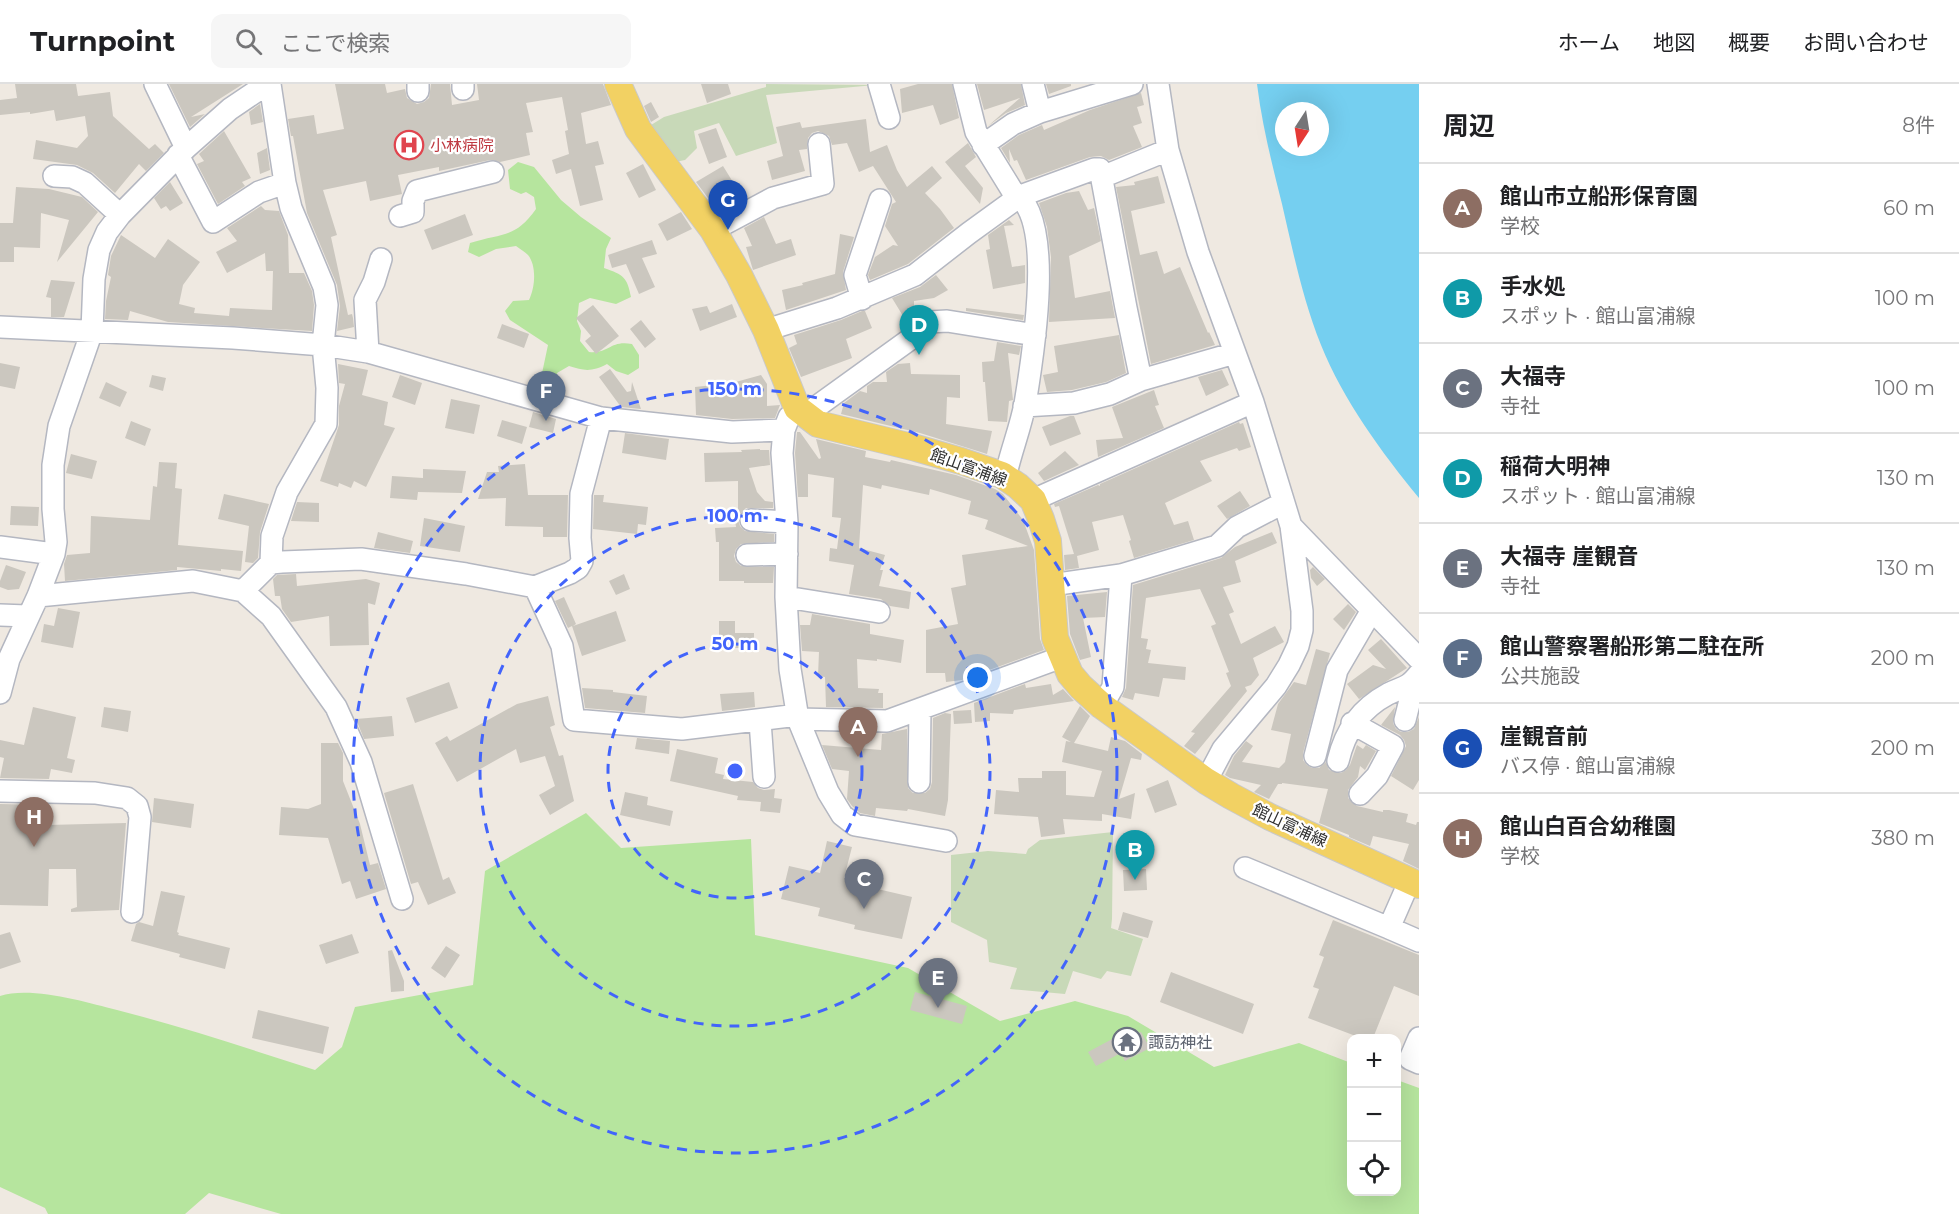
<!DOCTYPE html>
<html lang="ja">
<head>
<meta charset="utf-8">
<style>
  body { margin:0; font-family:Montserrat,"Noto Sans JP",sans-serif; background:#f6f6f6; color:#202124 }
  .controls { position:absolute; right:18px; bottom:18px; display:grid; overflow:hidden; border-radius:12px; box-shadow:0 6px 24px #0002 }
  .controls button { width:54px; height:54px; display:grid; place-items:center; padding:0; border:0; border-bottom:2px solid #e0e0e0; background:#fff; color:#202124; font:30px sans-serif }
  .compass { position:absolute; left:1275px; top:18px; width:54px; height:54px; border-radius:50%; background:#fff; box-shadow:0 6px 24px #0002; rotate:192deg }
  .you { position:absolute; left:978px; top:594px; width:21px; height:21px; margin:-15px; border:4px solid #fff; border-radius:50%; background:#1a73e8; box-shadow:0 0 0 9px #1a73e833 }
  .badge { display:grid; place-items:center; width:39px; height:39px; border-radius:50%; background:#7c3aed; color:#fff; font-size:20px; font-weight:700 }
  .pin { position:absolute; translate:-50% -50px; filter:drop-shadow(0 2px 3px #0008) }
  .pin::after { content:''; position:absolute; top:32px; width:21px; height:18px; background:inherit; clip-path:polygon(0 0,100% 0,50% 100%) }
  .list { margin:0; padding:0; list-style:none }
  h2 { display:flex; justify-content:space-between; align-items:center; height:78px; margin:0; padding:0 24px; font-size:26px }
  h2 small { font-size:20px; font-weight:400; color:#757577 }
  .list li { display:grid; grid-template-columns:39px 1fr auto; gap:18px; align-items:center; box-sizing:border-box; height:90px; padding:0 24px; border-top:2px solid #e0e0e0 }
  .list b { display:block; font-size:22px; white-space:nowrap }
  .list p { margin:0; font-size:20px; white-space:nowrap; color:#757577 }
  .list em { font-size:20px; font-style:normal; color:#757577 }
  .icon { flex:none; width:33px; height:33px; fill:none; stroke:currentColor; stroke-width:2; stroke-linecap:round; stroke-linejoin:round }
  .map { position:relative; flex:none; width:1419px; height:1130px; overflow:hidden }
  header { display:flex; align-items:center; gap:36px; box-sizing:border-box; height:84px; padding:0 30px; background:#fff; border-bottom:2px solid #e0e0e0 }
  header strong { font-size:28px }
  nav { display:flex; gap:33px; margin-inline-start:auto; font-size:21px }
  .search { width:420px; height:54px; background:#f6f6f6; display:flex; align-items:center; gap:15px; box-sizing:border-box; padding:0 21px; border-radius:12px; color:#757577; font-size:22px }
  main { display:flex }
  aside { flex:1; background:#fff }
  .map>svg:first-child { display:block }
</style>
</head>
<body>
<header>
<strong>Turnpoint</strong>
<div class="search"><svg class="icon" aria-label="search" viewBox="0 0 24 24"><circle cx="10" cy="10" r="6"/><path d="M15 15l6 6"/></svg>ここで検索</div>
<nav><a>ホーム</a><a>地図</a><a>概要</a><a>お問い合わせ</a></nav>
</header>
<main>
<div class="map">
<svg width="1419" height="1130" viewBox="0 0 1419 1130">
  <rect width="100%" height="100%" fill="#efe9e1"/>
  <path fill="#b6e59e" d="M518,78L534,83L561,116L581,133L611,154L606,165L604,184C624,191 627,193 631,213L616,220L590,214L579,219L577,237L581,247L580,257L589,268C610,270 609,256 632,260L639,271V284L628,291L616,287L607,280C592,288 584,287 569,282L557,289V304L550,307L542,305L541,294L548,261L510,236L505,227L513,217L529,216C535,204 537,182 528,171C525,168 520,165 516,162L496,165L479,173L468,168L470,159C501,149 515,155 536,125L534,113L526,108L521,110L510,105L508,86Z
    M586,729L621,764L751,755L755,851L908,884L1000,937L1075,917L1128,932L1214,983L1299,959L1351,979L1352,1108H1396L1397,996L1419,1004V1130H281L209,1109L185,1130H48L45,1124L0,1103V912C31,902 85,918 117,926C184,943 249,965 315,986L342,963L355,923L473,901L485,787Z"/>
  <path fill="#c8d9b8" d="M766,0L875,1L766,11L777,59L736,72L719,39L694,47L697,64L685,76L675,78L651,41L664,33L766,3Z
    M1113,748L1112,835L1111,844L1143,855L1131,892L1107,887L1101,895L1073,887L1065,910L1010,905L1017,884L989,878L987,856L951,838V771L988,767L1026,770L1028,765L1040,756Z"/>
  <path fill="#75cff0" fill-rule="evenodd" d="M1257,0H1419V414C1382,369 1343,316 1321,261C1303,216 1293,168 1282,120C1272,80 1262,41 1257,0ZM1284,27H1320V63H1284Z"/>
  <path fill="#cbc7bf" d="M15,0H76L78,12L110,8L113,32L149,65L155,60L164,69L146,87L139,80L115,109L93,89L77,81L33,75L36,56L77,64L88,52L85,32L56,37L54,26L30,30V28L0,31V16L17,14Z
    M169,0H243L191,33L205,30L190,43Z
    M335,0H385L387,9L405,5L407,14L417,20L424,18L429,14L431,0H450L452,21L479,16L477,0H603L611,21L581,29L586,60L598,57L604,80L595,82L603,116L580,122L571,85L556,90L552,76L569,70L565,47L568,46L562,13L526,19L533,48L526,49L530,71L500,78L490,76L439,87V83L398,91L402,110L370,117L366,97L323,106L337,151L331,153L348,231L352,230L353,234L354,243L337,247L340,222L337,201L307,129L293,52H291L288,35L314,31L317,50L344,45Z
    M701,0H728L731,10L707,19Z
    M918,0H952L959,34L940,41L933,21L902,29L900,5Z
    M977,0H1021L1025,21L1006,29L988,42L1020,14L984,26Z
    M1046,0H1071V2L1049,10Z
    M1141,9L1144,21L1137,23L1142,39L1133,42L1142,63L1109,76L1101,72L1090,73L1026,96L1017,76L1014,77L1009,65L1010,79L1001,64L1019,51L1042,41L1044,46L1090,26Z
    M651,18L659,33L651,38L644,22Z
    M260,20L263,38L251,41L249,28Z
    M866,35L870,68L887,61L897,86L907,103L932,82L942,94L925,109L940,125L954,144L908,180L870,196L868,191L875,173L893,161L898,162L885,142L892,120L896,118L873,82L859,88L847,59L832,61L829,52L818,47L812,49L808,54L807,65L799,66L805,87L772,96L767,77L783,72L776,43L800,38L802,44Z
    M716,44L727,73L709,80L698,50Z
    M224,47L251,94L242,98L245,102L218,120L197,80L204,77L199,70Z
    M968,59L976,73L965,82L983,104L980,120L945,78Z
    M267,64L270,86L260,90L257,69Z
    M643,80L656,106L639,114L626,89Z
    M723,82L736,103L711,118L696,98Z
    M1158,92L1165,119L1131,127L1140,171L1157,167L1164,190L1180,183L1208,249L1209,248L1215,261L1151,280L1116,103L1135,101L1134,98Z
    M170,98L183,119L170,127L166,122L161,125L154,114Z
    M16,103L49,105L82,113L98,128L57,178L69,136L41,129L40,164L14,163V178H0V139H13Z
    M1079,107L1088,126L1094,124L1101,157L1069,172L1075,214L1110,207L1115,234L1049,238L1051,173L1047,143L1039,119L1066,109Z
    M261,122L265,126L279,127L288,151L289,189H304L312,207L314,221L312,247L168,238L130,227L128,236L105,235L106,217L111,193L108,191L111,172L121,151L155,174L168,155L200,178L183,201L179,220L195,224L194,229L229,232L230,224L272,226L273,187H266L265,169L227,189L216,168L237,157L227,144Z
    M681,128L692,145L667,157L658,140Z
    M465,130L473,151L432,166L424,146Z
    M764,133L776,160L791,155L796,171L753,186L746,163L752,162L744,144Z
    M1009,136L1014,141L1004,142L1012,183L1025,181V199L993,205L986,166L990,165L988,151Z
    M840,150L854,153L843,188L846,206L786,226L782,206L803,201L802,199L835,190Z
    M652,156L657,170L642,174L655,203L639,210L626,180L612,184L608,171Z
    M936,191L948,206L934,214L914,217V226L903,232L892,214L920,203Z
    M51,196L75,198L64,233H51V214L46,213Z
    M732,220L737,233L700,247L692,225L707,222L710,229Z
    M593,221L619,252L596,270L585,257L591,252L576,234Z
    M966,224L1024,231L1023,236L966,227Z
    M862,227H865L872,244L846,255L852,274L801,293L789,264L797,260L794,251L841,236Z
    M641,236L656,255L645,264L630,245Z
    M502,240L529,250L524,264L497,254Z
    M1119,251L1126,289L1106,298L1072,306L1047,308L1043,291L1058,288L1054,262Z
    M997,258L1021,262L1019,271L1008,269L1013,316L1009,317L1007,338L988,337L985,298H983L982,278L994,277Z
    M0,279L20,283L15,305L0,302Z
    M910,279L911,290L960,291V314L947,313L946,340L992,347L987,370L920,349L841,330L844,319L860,307L867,309V302L873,298H887L886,288L898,280Z
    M338,280L368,286L362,311L388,318L384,341L395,344L366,403L354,397L351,404L339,399L338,403L320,397L339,341V322L345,300L339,299Z
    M610,285L627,308L631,307L632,298L641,325L621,323L599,293Z
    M1222,286L1229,301L1206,312L1198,293Z
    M152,291L166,294L163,307L149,303Z
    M400,291L422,299L415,321L392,313Z
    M761,291L767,300V322L780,321L775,334L732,335L696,331L695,303L732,299Z
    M106,298L127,308L120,323L99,314Z
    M1154,306L1159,321L1155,322L1164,344L1098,373L1096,356L1123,354L1112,323Z
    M451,315L480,321L474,350L445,344Z
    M533,328L556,335L553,349L529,343Z
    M1070,332H1074L1081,350L1050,362L1042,343Z
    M502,336L527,343L522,360L497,352Z
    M131,337L151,345L145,362L125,354Z
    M1239,338L1240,340L1243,339L1251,363L1239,367L1237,364L1200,377L1212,397L1165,419L1174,441L1188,437L1194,456L1134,474L1129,457L1131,456L1123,431L1092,438L1099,466L1077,472L1079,484L1065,486L1064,471L1074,470L1059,422L1055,423L1054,420L1098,401L1100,402V400Z
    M797,348H800L819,375L821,374L816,355L866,367L865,373L890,378L891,376L956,391L995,405L1003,410L1023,436L1034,466L1040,555L1044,566L962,596L946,598L945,589H926V546L958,540L951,504L966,501L962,471L1028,462L985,445L988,436L968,430L971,417L930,405L929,411L882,401L881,405L863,401L859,464L885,471L880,486H883L879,502L911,508L909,525L890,522L881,515L849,510L854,481L829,477L830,464L837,465L841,434L832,433L834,394L808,390V413H798L795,369Z
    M625,349L669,355L666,376L622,369Z
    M760,365V366H769L770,381L749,384L757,408L765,417L773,418V424H746L740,430L738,436L740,442L745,447L774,450V458L741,460L736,465L734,472L736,478L741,482L774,483L773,499H744V497H719V458H716L715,444L736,443L735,436H738V397L705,398L704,369L742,368L741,366Z
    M1065,367L1079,381L1044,397L1038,389Z
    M71,370L97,377L92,395L66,389Z
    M159,378L177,379L175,404L182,405L178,461L243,467L241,487L221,485V487L177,483V486L65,497L64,480L67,471L90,469L91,432L150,436L153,402L157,403Z
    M525,380L528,411H568L567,453H543V443L505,442L506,414L478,415L487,388H499L498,382Z
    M423,385L466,387L462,409L418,408L417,416L390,414L392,392L423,394Z
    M1240,407L1250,422L1227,435L1217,422Z
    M224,410L269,420L260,448L258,474L253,479L245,478L249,442L218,435Z
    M594,411H604L603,418L648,423L646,441L638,440L637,450L593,445Z
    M297,418L319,419V438L291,437Z
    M11,422L39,423L38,442L10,441Z
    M424,434L465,442L460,468L420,462Z
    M378,448L413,457L410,469L374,464Z
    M1272,448L1277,459L1235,477L1241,498L1223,503L1234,528L1229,530L1241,560L1275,542L1284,558L1253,574L1259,591L1251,601L1245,603L1247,607L1195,670L1184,662L1195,649L1191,648L1231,602L1226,589L1229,588L1211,542L1216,540L1200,505L1146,514L1141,554L1148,555L1146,565L1151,566L1148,579L1186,583L1185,596L1163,594L1159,613L1135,609L1133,616L1122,613L1126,604L1133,501L1221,474L1235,463Z
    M6,481L26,488L19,505L8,506L0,503V497Z
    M1313,483L1325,495L1317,502L1311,494L1310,486Z
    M296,490L297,502L366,495L380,499L375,521L368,519L369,561L330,562L329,532L291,538L282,525L280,512H275L273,495L277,491Z
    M624,490L630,505L616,511L609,497Z
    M1107,508L1105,533L1083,534L1091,573L1080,576L1070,550L1067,512Z
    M564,513L576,540L573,542L616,527L626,557L582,572L572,542L568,544L555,517Z
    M1348,520L1356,528L1344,546L1333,535Z
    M58,524L80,528L73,564L41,558L44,540L54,542Z
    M812,530L870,540V550L904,556L901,579L877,575V577L857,575L858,604L879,605L878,609H883V624L826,623L825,593L818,592L819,568L802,567L800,541H810Z
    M719,537H735V549H754V564H722V557H719Z
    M1381,555L1407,584L1359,615L1347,600L1373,581L1386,585L1368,566Z
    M1316,565L1330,569L1303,669V676L1307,681L1312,684H1319L1326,678L1329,686L1341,689L1346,686L1350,681L1357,661L1363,665L1366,661L1376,667L1365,686L1360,682L1358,693L1348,706V714L1357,722L1383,728V726H1389L1408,730L1406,738L1416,741L1417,738H1419V785L1403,777L1409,760L1373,752L1370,762L1349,753V751L1319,739L1328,705L1282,699V700H1278L1269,715L1254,708L1261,701L1230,694L1225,691L1234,672L1246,657L1253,662L1242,678L1279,684L1285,678L1291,650L1271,646L1278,620L1294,598L1306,601Z
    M449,598L458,624L415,639L406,614Z
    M1025,600L1026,604L1051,600L1053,611L1063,605L1074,617L1014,626L1013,630L990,629V637L975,638L974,619Z
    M582,604L613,606V608L647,612L645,629L585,624Z
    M754,608L755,623L722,627L720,610Z
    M548,612L555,641L550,643L559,672L563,671L574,717L550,731L539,711L555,702L545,672L520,679L516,665L457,698L435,659L447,652L450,657L517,620Z
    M1080,622L1090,632L1074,659L1108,667L1111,653L1125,657L1142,670L1141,676L1131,674L1119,715L1135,709L1131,735L1102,730V737L1063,735L1065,750L1041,753L1038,733L994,730L996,706L1019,708L1018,694H1042V687H1066V711L1094,713L1102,687L1062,678L1066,657L1071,658L1062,653Z
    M33,623L76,633L67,674L75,676L72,689L51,685L49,695L0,694L4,674L0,673V656L24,661Z
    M104,623L131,627L128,648L101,643Z
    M1395,623L1393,639L1396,645L1401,648H1408L1414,645L1419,633V696L1413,706L1391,692L1406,662L1404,656L1400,651L1381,641Z
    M971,626L972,639L954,640L953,627Z
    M945,629L951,630L948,716L945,732L908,725L907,727L876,724L875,732L860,729L852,722L847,715L849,687L832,685L822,661L881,666L882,650L907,645L908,704L913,709H925L930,705L932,698L933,634Z
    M392,632L394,652L364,655L356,635Z
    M637,654L670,657L669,670L635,665Z
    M321,659H338L343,669V697L360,740L370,781L378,779L386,805L356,815L350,797L342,800L328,754L279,751L281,723L308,725L321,720Z
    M677,665L718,674L715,689L724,691L723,695L753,698L758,704L764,706L775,705L774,714L782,715L780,729L760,727L761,718L737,716L738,712L670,697Z
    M1168,696L1177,721L1155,729L1146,705Z
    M413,700L443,796L449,793L456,809L428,821L418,798L411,800L384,709Z
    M625,708L648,713L647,721L673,727L670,742L620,731Z
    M154,714L194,720L191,744L152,738Z
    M0,720L47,721L48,741L126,739L119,826L71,828V825L77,823L76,785H49L48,822L0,821Z
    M827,757L852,763L844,794L856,797V800L912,813L902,855L854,845L855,841L818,832L820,824L781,815L789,782L820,789Z
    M1146,785L1147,806L1124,807L1123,786Z
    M161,807L185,812L177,848L179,849L178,851L230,864L225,885L179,873L180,870L131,857L136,840L139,838L153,842Z
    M1123,828L1153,837L1148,854L1118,846Z
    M1333,836L1419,871V912L1394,902L1373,954H1361L1308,934L1319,905L1313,903L1324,873L1319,871Z
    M10,848L21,878L0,885V851Z
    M352,850L359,869L326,880L319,861Z
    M446,862L460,871L445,894L431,884Z
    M392,866L404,897V907L391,908L388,867Z
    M1171,888L1254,920L1243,950L1160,918Z
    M915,908L967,922L962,940L910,926Z
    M258,926L329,943L323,970L252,954Z
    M1131,945L1134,951L1141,948L1150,964L1125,977L1121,969L1096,982L1088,968Z"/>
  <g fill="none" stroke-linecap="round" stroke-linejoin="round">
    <g stroke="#b4b7c1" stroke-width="24">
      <path id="minor" d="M155,0L186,64
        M270,0L285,99L291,124L324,203L327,221L323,261L327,304L326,340L287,408L272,452L271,479
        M418,0V7
        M463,0V5
        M879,0L889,34
        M964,0L976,48L1013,108C1057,132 1032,277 1025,320C1021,341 1013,362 1008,382L1002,391
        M1033,0L1040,28
        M1158,0L1168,66L1198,168L1253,318L1291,442L1302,527V546L1298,562L1289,581L1276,602L1223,665L1206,697
        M983,61L1013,40L1040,28L1132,0
        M178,71L213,138L259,108L285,99
        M54,92L72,93L85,99L120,131
        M1102,93L1168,66
        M400,132L413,128V117L417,107L493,88
        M713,146L773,114L823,100L819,60
        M862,215L855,191L880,116
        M0,243L233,254L323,261L368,268L601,334L732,348L784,346
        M766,246L837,224L915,191L969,149L1020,112L1094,85H1100L1126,224L1141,296
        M368,268L365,216L374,198L381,175
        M1024,322L1074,319L1110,310L1141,296L1235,269
        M805,331L909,256L929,238L947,237L1035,251
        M789,333L784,346L782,369L787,438L786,513L790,585L798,635L828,708L842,731L855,741L946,757
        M1033,416L1253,318
        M751,436L787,438
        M1291,442L1419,575
        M0,463L54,470
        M747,471L787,470
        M1051,501L1121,491L1217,462L1237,443L1283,419
        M535,503L562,562L574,636L682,645L798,631
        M243,507L271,479L282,478L361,475L466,490L535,503L570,489L578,484L582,477L580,454L581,410L601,334
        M38,512L193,497L243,507L271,532L336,623L361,678L402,815
        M786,513L879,528
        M0,531L27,532
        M0,609L9,575L38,512L54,470L56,458L53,425V381L59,342L92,247L94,195L99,166L107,148L120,131L186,64L230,25L267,0
        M1102,622L1113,603L1121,491
        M798,635L887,637L1062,573
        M1405,636L1410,616L1409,602
        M760,637L764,693
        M1352,639L1393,662L1377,692L1360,710
        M1315,672L1337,586L1372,526
        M1338,677C1345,647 1360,625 1388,610C1404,602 1407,605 1419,590
        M919,698L920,625
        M0,707L95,709L127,714L137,722L140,733L132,828
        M1245,784L1389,844
        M1410,796L1389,844L1419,857
        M1419,954L1410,975L1419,979"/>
    </g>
    <g stroke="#c9c9c9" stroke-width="28">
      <path id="major" d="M618,0L638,45L713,146L739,191L766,246L797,324L818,340L916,364L961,377L1002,391L1018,402L1033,416L1041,435L1048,457L1055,554L1070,590L1081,603L1102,622L1206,697L1231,712L1270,733L1419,801"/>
    </g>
    <use href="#minor" stroke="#fff" stroke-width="21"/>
    <use href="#major" stroke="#f2d163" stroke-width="26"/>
  </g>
  <g fill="none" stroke="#4264fb" stroke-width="3" stroke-dasharray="10 8">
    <circle cx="735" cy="687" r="127"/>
    <circle cx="735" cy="687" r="255"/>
    <circle cx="735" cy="687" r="382"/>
  </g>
  <defs>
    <g id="hospital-ring" transform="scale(1.5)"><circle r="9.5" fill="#fff" stroke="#e0444e" stroke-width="1.5"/><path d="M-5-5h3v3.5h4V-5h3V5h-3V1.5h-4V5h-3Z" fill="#e0444e"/></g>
    <g id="temple-ring" transform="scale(1.5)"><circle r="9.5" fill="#fff" stroke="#6b7280" stroke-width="1.5"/><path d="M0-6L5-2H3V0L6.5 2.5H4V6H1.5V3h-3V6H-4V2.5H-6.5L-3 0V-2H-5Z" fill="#6b7280"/></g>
  </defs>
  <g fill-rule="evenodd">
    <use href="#hospital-ring" x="409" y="61"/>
    <use href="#temple-ring" x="1127" y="958"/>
  </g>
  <g text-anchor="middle" stroke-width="4.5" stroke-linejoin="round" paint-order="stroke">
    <g font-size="16" fill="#be3a42" stroke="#fff" text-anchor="start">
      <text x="430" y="67">小林病院</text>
    </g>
    <g font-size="16" fill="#2e2e2e" stroke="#fff">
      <text transform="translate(969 383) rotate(20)" y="6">館山富浦線</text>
      <text transform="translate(1290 741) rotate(25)" y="6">館山富浦線</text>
    </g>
    <g font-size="16" fill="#5b616d" stroke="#fff" text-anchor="start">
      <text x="1148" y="964">諏訪神社</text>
    </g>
  </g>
  <circle cx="735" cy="687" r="9" fill="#4264fb" stroke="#fff" stroke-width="3"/>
  <g font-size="18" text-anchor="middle" font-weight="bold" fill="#4264fb" stroke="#fff" stroke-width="4.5" stroke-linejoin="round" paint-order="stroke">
    <text x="735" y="311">150 m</text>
    <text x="735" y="438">100 m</text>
    <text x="735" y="566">50 m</text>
  </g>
</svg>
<div class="controls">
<button>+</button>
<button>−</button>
<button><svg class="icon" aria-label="locate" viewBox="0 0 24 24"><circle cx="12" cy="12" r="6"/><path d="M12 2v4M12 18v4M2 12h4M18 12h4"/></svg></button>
</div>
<svg class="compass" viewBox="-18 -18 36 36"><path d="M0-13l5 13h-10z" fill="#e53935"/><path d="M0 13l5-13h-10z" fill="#757577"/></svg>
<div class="you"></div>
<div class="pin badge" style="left:858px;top:673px;background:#8d6e63">A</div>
<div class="pin badge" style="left:1135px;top:796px;background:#0f9aa8">B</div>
<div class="pin badge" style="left:864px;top:825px;background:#6b7280">C</div>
<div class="pin badge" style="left:919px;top:271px;background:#0f9aa8">D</div>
<div class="pin badge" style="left:938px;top:924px;background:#6b7280">E</div>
<div class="pin badge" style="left:546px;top:337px;background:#5c6f8a">F</div>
<div class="pin badge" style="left:728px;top:146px;background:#1a4fb4">G</div>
<div class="pin badge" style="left:34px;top:763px;background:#8d6e63">H</div>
</div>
<aside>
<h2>周辺<small>8件</small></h2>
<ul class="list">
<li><span class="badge" style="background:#8d6e63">A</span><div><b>館山市立船形保育園</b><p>学校</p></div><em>60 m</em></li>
<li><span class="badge" style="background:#0f9aa8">B</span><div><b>手水処</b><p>スポット · 館山富浦線</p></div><em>100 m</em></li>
<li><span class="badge" style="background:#6b7280">C</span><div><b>大福寺</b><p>寺社</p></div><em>100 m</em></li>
<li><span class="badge" style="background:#0f9aa8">D</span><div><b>稲荷大明神</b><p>スポット · 館山富浦線</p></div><em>130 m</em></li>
<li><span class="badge" style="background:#6b7280">E</span><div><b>大福寺 崖観音</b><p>寺社</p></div><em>130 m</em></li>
<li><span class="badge" style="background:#5c6f8a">F</span><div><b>館山警察署船形第二駐在所</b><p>公共施設</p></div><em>200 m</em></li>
<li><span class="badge" style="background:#1a4fb4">G</span><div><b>崖観音前</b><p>バス停 · 館山富浦線</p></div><em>200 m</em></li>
<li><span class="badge" style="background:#8d6e63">H</span><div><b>館山白百合幼稚園</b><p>学校</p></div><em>380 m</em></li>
</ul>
</aside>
</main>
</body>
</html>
